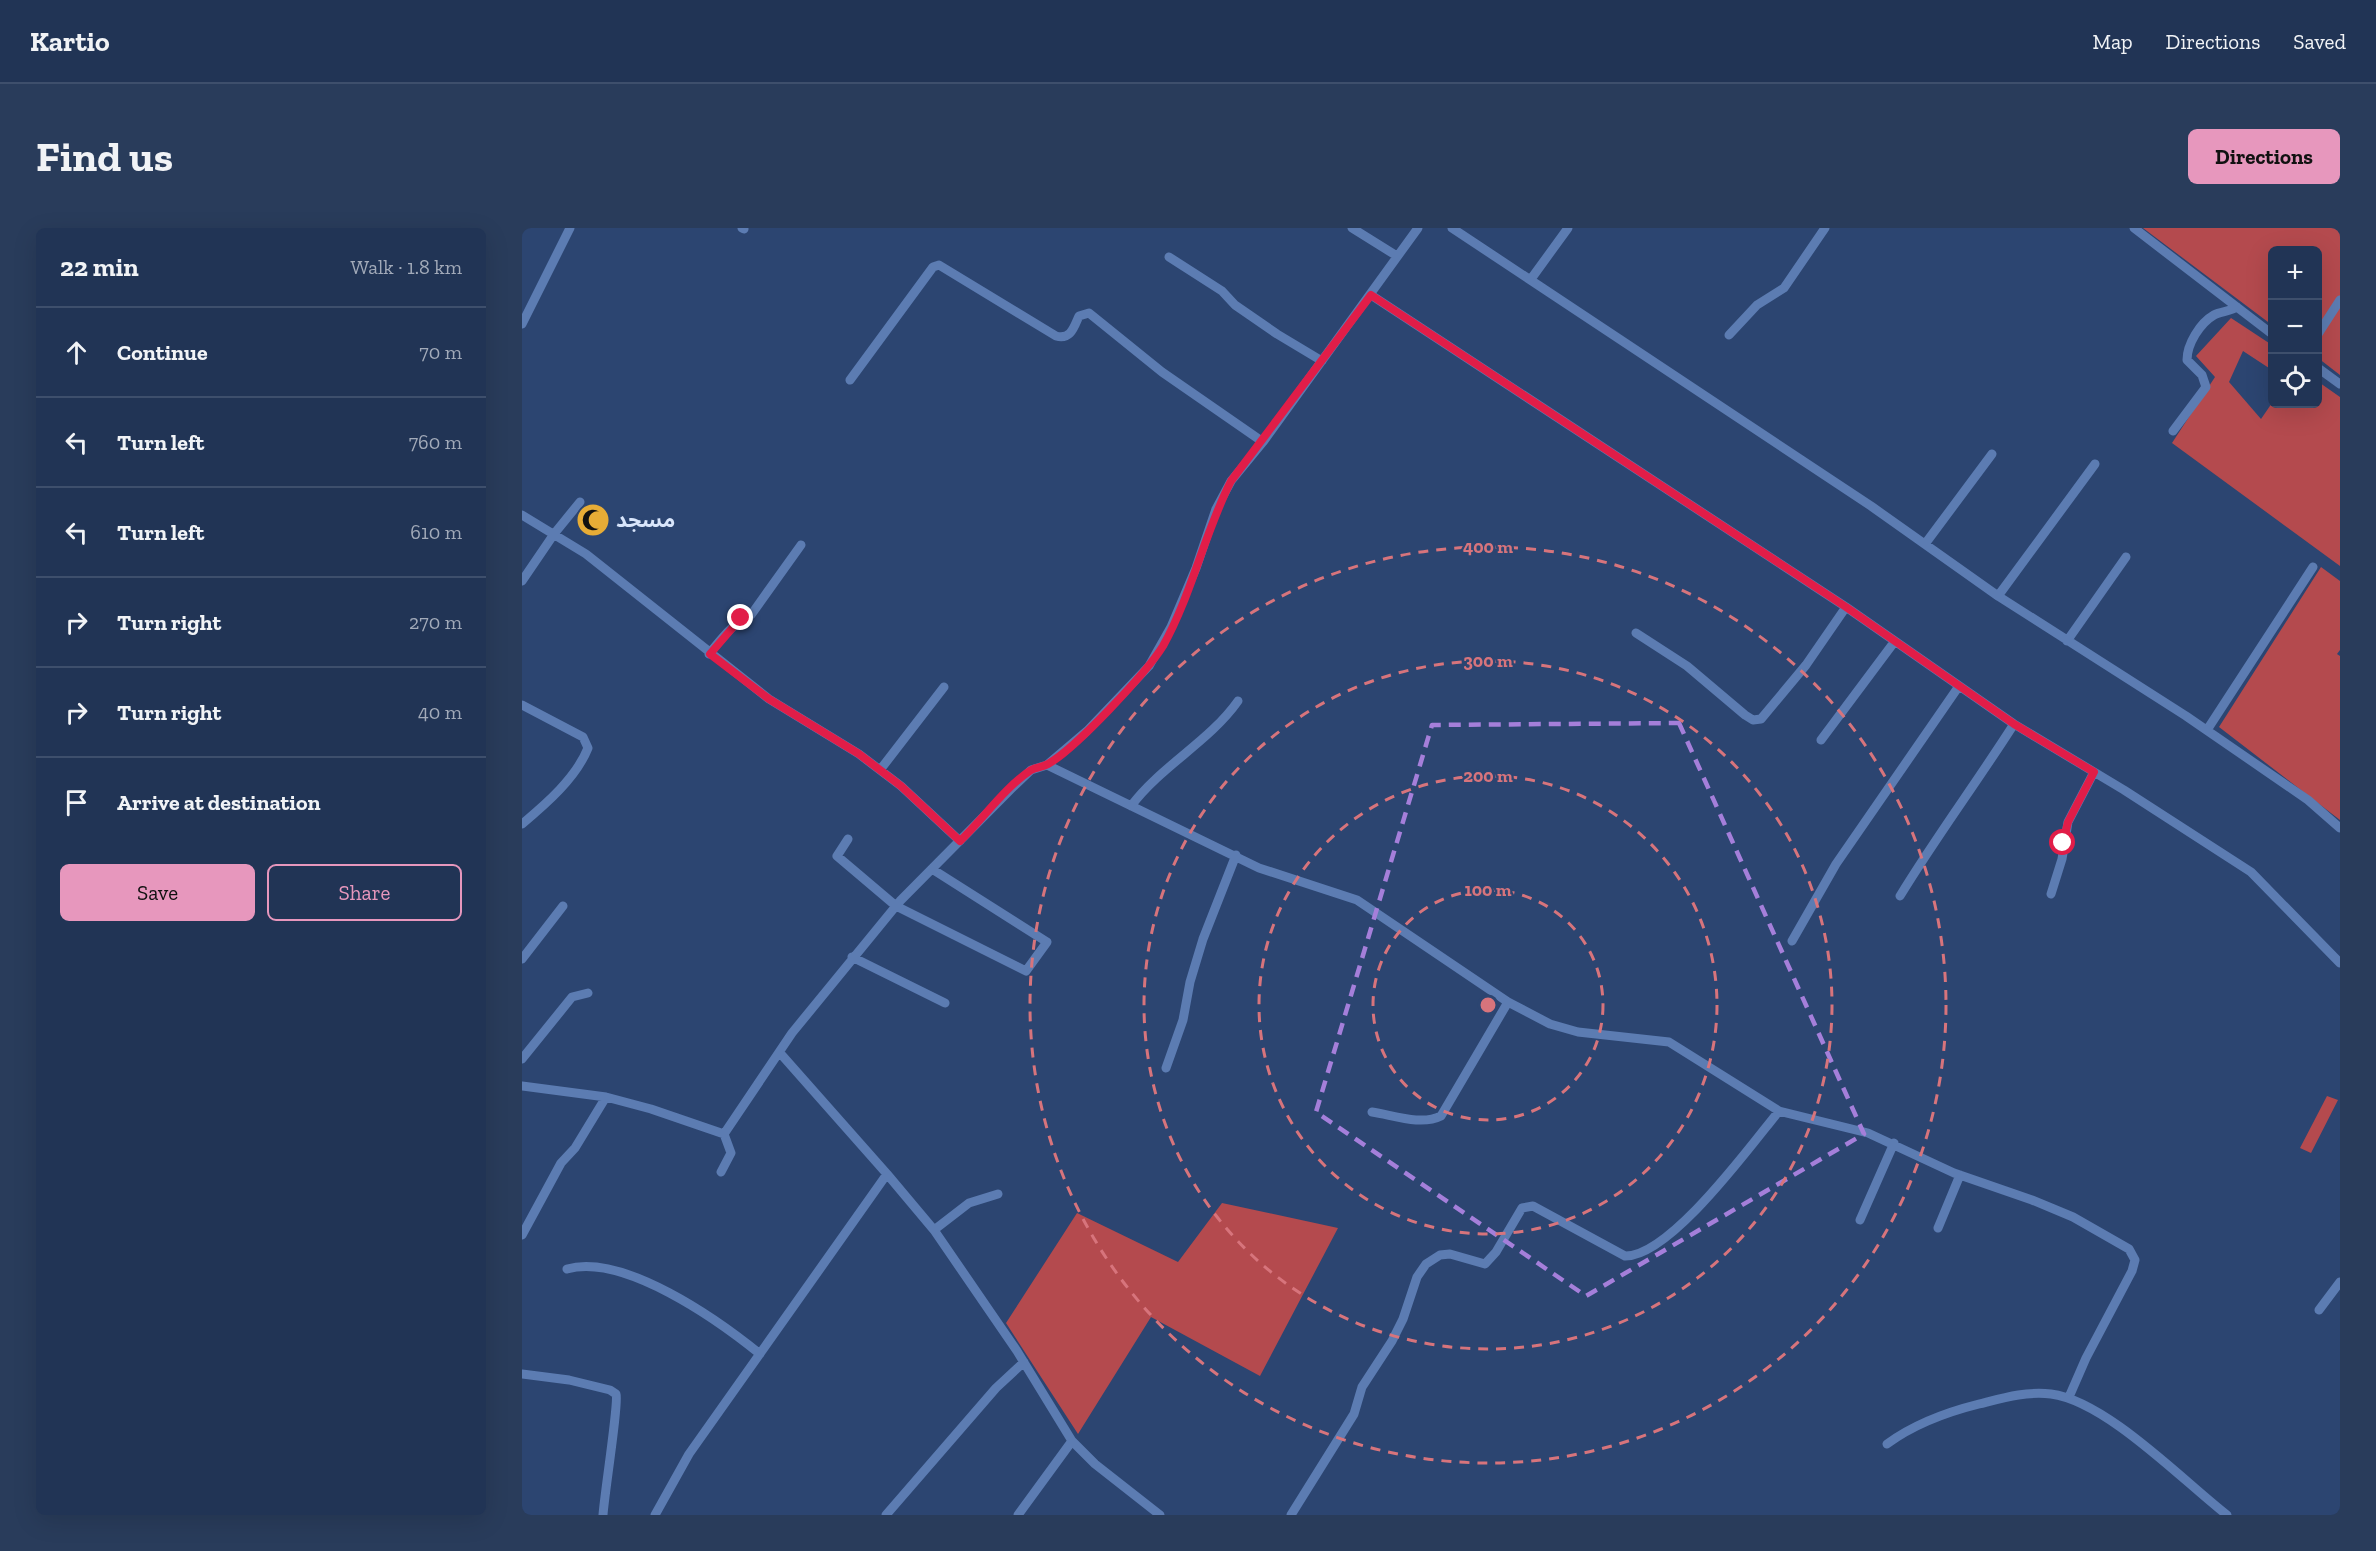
<!DOCTYPE html>
<html lang="en">
<head>
<meta charset="utf-8">
<style>
  body { margin:0; font-family:"Zilla Slab","Noto Sans Arabic",serif; background:#293c5b; color:#f1f3f6 }
  .controls { position:absolute; right:18px; top:18px; display:grid; overflow:hidden; border-radius:9px; box-shadow:0 6px 24px #0002 }
  .controls button { width:54px; height:54px; display:grid; place-items:center; padding:0; border:0; border-bottom:2px solid #3e4f6c; background:#213455; color:#f1f3f6; font:30px sans-serif }
  .stop { position:absolute; width:18px; height:18px; margin:-14px; border:4px solid #e11d48; border-radius:50%; background:#fff }
  .stop.end { background:#e11d48; border-color:#fff; box-shadow:0 2px 6px #0008 }
  .list { margin:0; padding:0; list-style:none }
  h2 { display:flex; justify-content:space-between; align-items:center; height:78px; margin:0; padding:0 24px; font-size:26px }
  h2 small { font-size:20px; font-weight:400; color:#a2aab9 }
  .list li { display:grid; grid-template-columns:39px 1fr auto; gap:18px; align-items:center; box-sizing:border-box; height:90px; padding:0 24px; border-top:2px solid #3e4f6c }
  .list b { display:block; font-size:22px; white-space:nowrap }
  .list em { font-size:20px; font-style:normal; color:#a2aab9 }
  .actions { display:flex; gap:12px; padding:18px 24px }
  .actions a { flex:1; padding:14px 0; border:2px solid #e797bd; border-radius:9px; text-align:center; font-size:21px; color:#e797bd }
  .actions .main { background:#e797bd; color:#111 }
  .icon { flex:none; width:33px; height:33px; fill:none; stroke:currentColor; stroke-width:2; stroke-linecap:round; stroke-linejoin:round }
  .map { position:relative; flex:none; width:1818px; height:1287px; overflow:hidden; border-radius:9px }
  header { display:flex; align-items:center; gap:36px; box-sizing:border-box; height:84px; padding:0 30px; background:#213455; border-bottom:2px solid #3e4f6c }
  header strong { font-size:28px }
  nav { display:flex; gap:33px; margin-inline-start:auto; font-size:21px }
  .intro { display:flex; align-items:center; justify-content:space-between; box-sizing:border-box; height:144px; padding:0 36px }
  h1 { margin:0; font-size:42px }
  .button { padding:15px 27px; border-radius:9px; background:#e797bd; color:#111; font-size:21px; font-weight:700 }
  main { display:flex; gap:36px; padding:0 36px }
  aside { flex:1; background:#213455; border-radius:9px; box-shadow:0 6px 24px #0002 }
  .map>svg:first-child { display:block }
</style>
</head>
<body>
<header>
<strong>Kartio</strong>
<nav><a>Map</a><a>Directions</a><a>Saved</a></nav>
</header>
<div class="intro"><h1>Find us</h1><a class="button">Directions</a></div>
<main>
<aside>
<h2>22 min<small>Walk · 1.8 km</small></h2>
<ul class="list">
<li><svg class="icon" aria-label="ahead" viewBox="0 0 24 24"><path d="M12 20V5M6 11l6-6 6 6"/></svg><div><b>Continue</b></div><em>70 m</em></li>
<li><svg class="icon" aria-label="left" viewBox="0 0 24 24"><path d="M17 20v-9H6M10 6l-5 5 5 5"/></svg><div><b>Turn left</b></div><em>760 m</em></li>
<li><svg class="icon" aria-label="left" viewBox="0 0 24 24"><path d="M17 20v-9H6M10 6l-5 5 5 5"/></svg><div><b>Turn left</b></div><em>610 m</em></li>
<li><svg class="icon" aria-label="right" viewBox="0 0 24 24"><path d="M7 20v-9h11M14 6l5 5-5 5"/></svg><div><b>Turn right</b></div><em>270 m</em></li>
<li><svg class="icon" aria-label="right" viewBox="0 0 24 24"><path d="M7 20v-9h11M14 6l5 5-5 5"/></svg><div><b>Turn right</b></div><em>40 m</em></li>
<li><svg class="icon" aria-label="arrive" viewBox="0 0 24 24"><path d="M6 21V4h12l-3 4 3 4H6"/></svg><div><b>Arrive at destination</b></div></li>
</ul>
<div class="actions"><a class="main">Save</a><a>Share</a></div>
</aside>
<div class="map">
<svg width="1818" height="1287" viewBox="0 0 1818 1287">
  <rect width="100%" height="100%" fill="#2c4571"/>
  <path fill="#b44a4e" d="M1621,0H1818V147L1796,130V22H1750V97Z
    M1709,90L1750,117V142L1721,123L1707,154L1739,191L1750,175L1796,176V156L1798,155L1818,169V338L1650,215L1693,149L1674,128Z
    M1799,339L1818,353V422L1815,426L1818,428V592L1697,499Z
    M1805,868L1816,872L1789,925L1778,920Z
    M700,975L816,1000L738,1148L629,1089L556,1206L484,1095L555,985L656,1034Z"/>
  <g fill="none" stroke-linecap="round" stroke-linejoin="round">
    <path stroke="#5c7cb2" stroke-width="9" d="M220,0L222,1
      M830,0L875,28
      M930,0L1349,278L1476,368L1664,488L1786,572L1818,600
      M1612,0L1750,106
      M647,29L700,63L713,77L755,106L800,133
      M1009,51L1046,0
      M849,67L1324,379L1492,496L1602,562L1729,644L1818,735
      M0,96L48,0
      M1796,106L1818,72
      M1207,107L1235,77L1262,60L1303,0
      M1796,140L1818,156
      M328,152L411,39L417,37L534,108C549,112 552,99 557,88L567,85L640,144L741,214
      M1651,203L1684,159L1680,147L1665,132C1665,116 1678,95 1692,87C1699,83 1707,84 1715,79
      M0,287L64,326L247,471L337,526L379,558L438,613
      M1403,316L1470,226
      M0,353L32,306L58,274
      M1476,368L1573,236
      M1114,405L1165,438L1223,487L1231,492L1239,491L1284,437L1324,379
      M1545,413L1604,329
      M187,426C201,409 210,396 229,387L279,317
      M0,477L61,509L66,520C54,550 24,576 0,596
      M1685,502L1791,339
      M1299,512L1373,413
      M525,537L737,640L835,672L986,774L1028,796L1056,804L1147,814L1257,883L1346,905L1432,945L1510,972L1551,989L1607,1021L1613,1032L1610,1043L1564,1130L1547,1169
      M358,542L422,459
      M609,578C640,537 687,514 716,473
      M326,611L315,628L374,678L504,743L525,714L410,641
      M1529,666L1540,631L1546,594L1572,544
      M1378,668C1414,609 1455,554 1492,496
      M1270,713L1314,636L1437,458
      M330,729L423,775
      M0,731L41,678
      M0,831L50,769L66,765
      M644,840L661,792L668,754L681,711L714,627
      M0,858L84,869L129,881L202,906L270,805L378,673L488,562L509,542L525,537L565,503L627,438L649,399L674,340L694,281L709,253L741,214L896,0
      M850,884C871,887 899,898 919,888L986,774
      M199,944L209,925L202,906
      M365,946L412,1002L495,1123L550,1213L573,1236L638,1287
      M1338,992L1372,915
      M1416,1000L1438,947
      M412,1002L447,975L476,966
      M0,1007L39,935L53,920L84,869
      M45,1041C102,1025 196,1092 238,1126
      M1797,1082L1818,1054
      M0,1146L47,1152L88,1162L94,1166C97,1174 82,1269 81,1287
      M1365,1216C1392,1196 1425,1184 1457,1176C1481,1170 1504,1163 1529,1166C1584,1173 1660,1252 1705,1287
      M133,1287L167,1226L365,946L258,825
      M364,1287L474,1160L502,1134
      M496,1287L550,1213
      M769,1287L832,1186L840,1159L870,1113L881,1091L895,1049L904,1036L918,1027L928,1026L963,1036L974,1024L1000,980L1011,978L1103,1028C1148,1029 1229,917 1257,883"/>
  </g>
  <g fill="none" stroke-linecap="round" stroke-linejoin="round">
    <path stroke="#e11d48" stroke-width="8" d="M219,390L188,426L247,471L337,526L379,558L438,613C461,591 482,560 509,542C515,539 521,539 526,536C553,521 625,444 641,418C670,366 682,306 709,253L849,67L1324,379L1492,496L1572,544L1546,594L1541,615"/>
  </g>
  <path fill="none" stroke="#a57fda" stroke-width="4.5" stroke-dasharray="12 8" stroke-linejoin="round" d="M1157,495L1342,906L1064,1068L794,884L910,497Z"/>
  <g fill="none" stroke="#d7747c" stroke-width="3" stroke-dasharray="10 8">
    <circle cx="966" cy="777" r="115"/>
    <circle cx="966" cy="777" r="229"/>
    <circle cx="966" cy="777" r="344"/>
    <circle cx="966" cy="777" r="458"/>
  </g>
  <defs>
    <g id="mosque-disc" transform="scale(1.725)"><circle r="9.5" fill="#e7ac36" stroke="#2c4571"/><path d="M3.5-4.9A6 6 0 1 0 3.5 4.9A5 5 0 1 1 3.5-4.9Z" fill="#111"/></g>
  </defs>
  <g fill-rule="evenodd">
    <use href="#mosque-disc" x="71" y="292"/>
  </g>
  <g text-anchor="middle" stroke-width="4.5" stroke-linejoin="round" paint-order="stroke">
    <g font-size="21" font-weight="bold" fill="#d8e5fb" stroke="#2c4571" text-anchor="start">
      <text x="94" y="299">مسجد</text>
    </g>
  </g>
  <circle cx="966" cy="777" r="9" fill="#d7747c" stroke="#2c4571" stroke-width="3"/>
  <g font-size="18" text-anchor="middle" font-weight="bold" fill="#d7747c" stroke="#2c4571" stroke-width="4.5" stroke-linejoin="round" paint-order="stroke">
    <text x="966" y="325">400 m</text>
    <text x="966" y="439">300 m</text>
    <text x="966" y="554">200 m</text>
    <text x="966" y="668">100 m</text>
  </g>
</svg>
<div class="controls">
<button>+</button>
<button>−</button>
<button><svg class="icon" aria-label="locate" viewBox="0 0 24 24"><circle cx="12" cy="12" r="6"/><path d="M12 2v4M12 18v4M2 12h4M18 12h4"/></svg></button>
</div>
<div class="stop" style="left:1541px;top:615px"></div>
<div class="stop end" style="left:219px;top:390px"></div>
</div>
</main>
</body>
</html>
